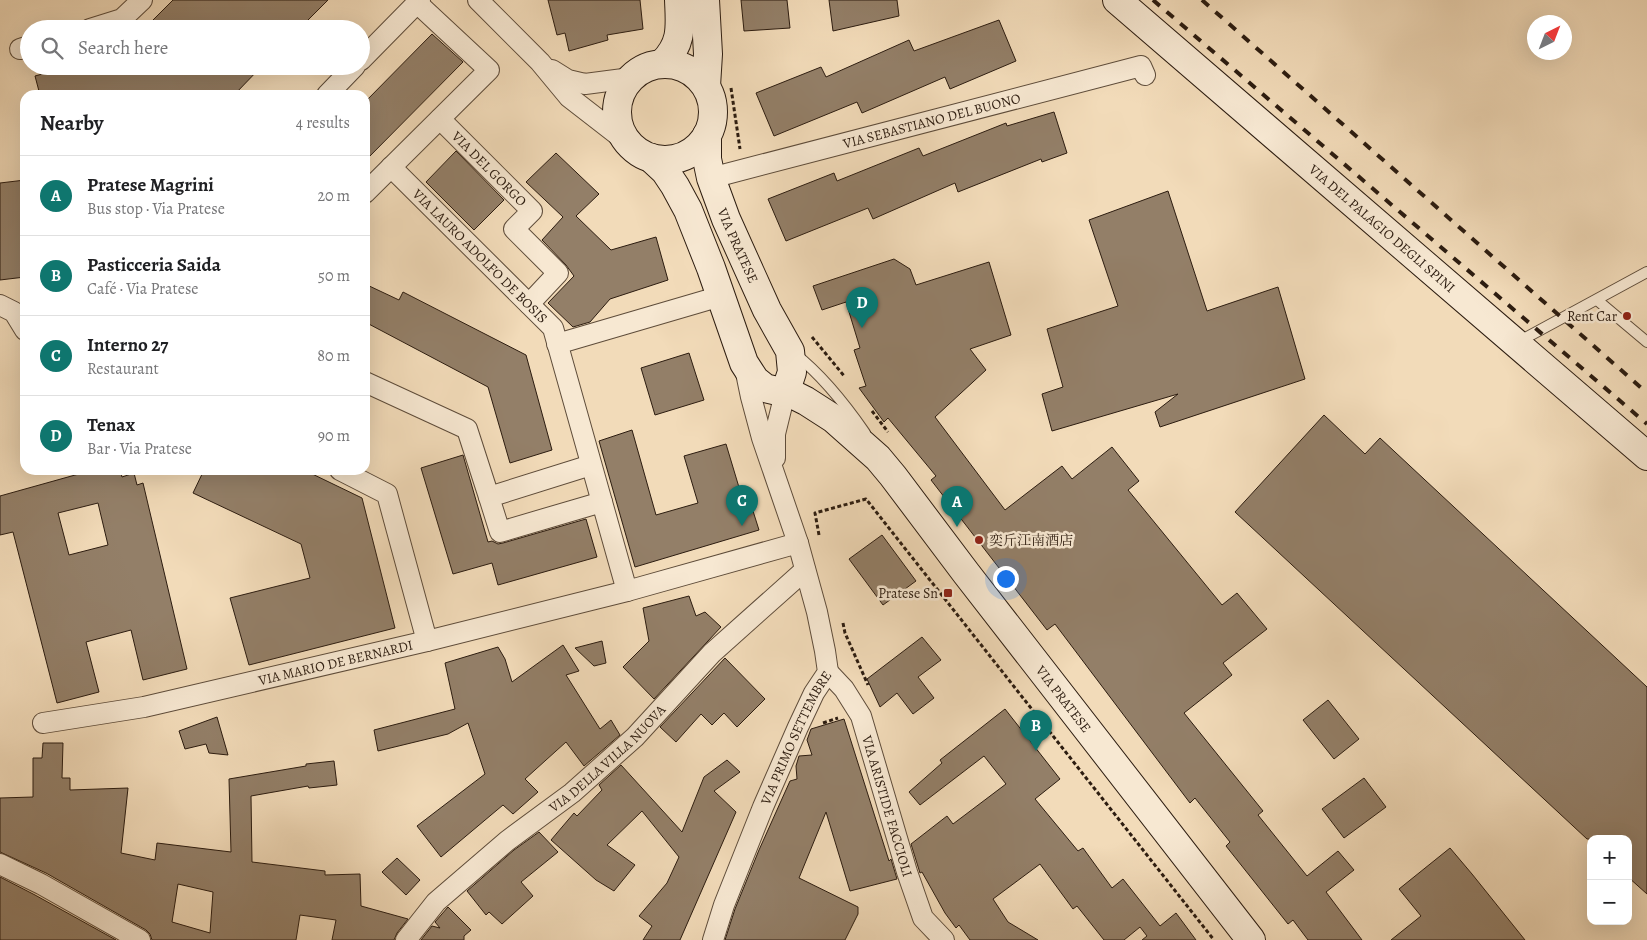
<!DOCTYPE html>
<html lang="en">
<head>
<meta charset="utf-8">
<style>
  body { margin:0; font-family:Alegreya,"Noto Serif SC",serif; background:#f6f6f6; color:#202124 }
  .controls { position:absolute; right:15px; bottom:15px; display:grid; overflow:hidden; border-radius:10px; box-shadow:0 5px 20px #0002 }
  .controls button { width:45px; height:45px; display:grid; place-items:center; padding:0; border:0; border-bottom:1px solid #e0e0e0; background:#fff; color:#202124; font:25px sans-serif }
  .compass { position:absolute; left:1527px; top:15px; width:45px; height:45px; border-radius:50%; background:#fff; box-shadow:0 5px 20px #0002; rotate:42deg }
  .you { position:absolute; left:1005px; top:578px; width:18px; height:18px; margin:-12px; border:4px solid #fff; border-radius:50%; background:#1a73e8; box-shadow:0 0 0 8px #1a73e833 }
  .badge { display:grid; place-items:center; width:32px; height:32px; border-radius:50%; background:#0f766e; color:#fff; font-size:16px; font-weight:700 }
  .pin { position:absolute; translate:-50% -41px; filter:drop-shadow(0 1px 2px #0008) }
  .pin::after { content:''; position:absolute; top:26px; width:18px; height:15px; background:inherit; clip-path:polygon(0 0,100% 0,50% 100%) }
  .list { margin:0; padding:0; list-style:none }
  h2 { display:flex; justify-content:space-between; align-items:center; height:65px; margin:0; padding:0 20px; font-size:21px }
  h2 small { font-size:16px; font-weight:400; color:#757577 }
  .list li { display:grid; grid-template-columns:32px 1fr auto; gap:15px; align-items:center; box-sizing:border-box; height:80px; padding:0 20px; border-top:1px solid #e0e0e0 }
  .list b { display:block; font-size:19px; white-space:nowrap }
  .list p { margin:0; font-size:16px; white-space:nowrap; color:#757577 }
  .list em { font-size:16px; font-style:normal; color:#757577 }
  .icon { flex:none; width:28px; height:28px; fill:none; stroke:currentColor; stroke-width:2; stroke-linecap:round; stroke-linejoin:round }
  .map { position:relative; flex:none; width:1647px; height:940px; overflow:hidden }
  .search { position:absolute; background:#fff; box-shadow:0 5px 20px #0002; left:20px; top:20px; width:350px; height:55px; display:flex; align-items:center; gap:12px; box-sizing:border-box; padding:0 18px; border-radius:28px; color:#757577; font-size:19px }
  .panel { position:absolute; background:#fff; box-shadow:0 5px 20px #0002; left:20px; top:90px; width:350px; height:385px; border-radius:15px }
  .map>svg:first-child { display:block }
</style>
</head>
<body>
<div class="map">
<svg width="1647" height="940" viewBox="0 0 1647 940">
  <rect width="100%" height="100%" fill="#f2dbb9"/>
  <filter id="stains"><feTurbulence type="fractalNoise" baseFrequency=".004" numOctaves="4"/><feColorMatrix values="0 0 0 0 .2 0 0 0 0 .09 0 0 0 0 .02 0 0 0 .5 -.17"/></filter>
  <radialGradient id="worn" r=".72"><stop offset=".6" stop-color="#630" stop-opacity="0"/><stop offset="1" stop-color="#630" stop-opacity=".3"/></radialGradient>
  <path fill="#937f68" stroke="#2c1c10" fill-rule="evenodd" d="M173,0H328L299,29H144Z
    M548,0H640L643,29L607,35L608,40L569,51L565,33L557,35Z
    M741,0H787L790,28L744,31Z
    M829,0H897L899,16L833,31Z
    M999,20L1016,61L950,89L945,77L862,113L857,102L774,136L756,93L821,67L826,77L909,40L914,51Z
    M432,34L463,62L365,161V102Z
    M71,66H262L234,95H40L35,76Z
    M1054,112L1067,153L1042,162L1041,159L958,192L955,183L873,219L868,208L786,241L768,199L834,173L837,181L919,148L923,156L1006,123L1007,126Z
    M456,151L504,200L474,230L426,182Z
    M556,153L599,194L576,216L611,250L656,237L668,280L610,299L590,322L573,327L548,303L574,276L566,265L542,240L563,217L526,182Z
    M25,180V277L0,280V183Z
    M1168,191L1207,311L1278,287L1305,379L1160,427L1155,412L1178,394L1052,431L1042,394L1063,387L1047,329L1118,306L1089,220Z
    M894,259L910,269L916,285L989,262L1011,335L970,349L986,370L935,417L1005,510L1062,466L1072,479L1112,447L1139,481L1128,490L1222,605L1237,593L1267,629L1223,663L1232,675L1184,713L1263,811L1258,815L1307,876L1338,851L1354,870L1326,892L1362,940H1308L1293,920L1288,924L1226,846L1230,842L1195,798L1190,803L1055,624L1047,630L931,480L936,476L888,418L884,422L859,388L866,386L854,350L860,348L846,302L822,310L813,286Z
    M365,284L399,300L403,292L526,355L552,450L510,463L488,387L365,322Z
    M689,353L704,400L655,415L641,368Z
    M1324,415L1365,454L1380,438L1647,687V894L1628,877V839H1587L1235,512Z
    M632,430L656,515L698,503L684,456L726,444L741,494L747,492L759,530L635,567L599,441Z
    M463,455L488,542L492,541L498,544L503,543L586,519L597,557L498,585L492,563L453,574L421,468Z
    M93,470H120L122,477L134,473L137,485L143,483L187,669L143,680L131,630L86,642L99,692L57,703L13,532L0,535V496ZM98,503L108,545L69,555L58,513Z
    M204,470H304L362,498L395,628L249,665L230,598L310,578L301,544L193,493Z
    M882,535L916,581L883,605L849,559Z
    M689,596L696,616L705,612L721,627L654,699L623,667L649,641L643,608Z
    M922,637L941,660L918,677L934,698L913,714L897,693L880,707L867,679Z
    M602,641L606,663L594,666L575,648Z
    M563,645L579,671L566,675L600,729L611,720L620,735L584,766L566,742L525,779L538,792L513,814L503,805L441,857L417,826L485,774L468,723L448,734L378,751L374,730L455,709L445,663L498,647L505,659L512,682Z
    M725,658L765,699L737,727L724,713L712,725L701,714L676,742L660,727Z
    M1328,700L1359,739L1334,759L1303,720Z
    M1005,709L1060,779L1035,799L1078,851L1083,848L1112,888L1123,879L1160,926L1176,913L1196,940H1142L1147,936L1140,927L1124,940H1104L1077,906L1073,909L1040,864L993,899L1008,922L1038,940H970L959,925L956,928L945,913L922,872L920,873L911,844L947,816L953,824L1006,784L984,756L920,805L909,792L942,763L940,760Z
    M217,717L228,755L209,753L206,744L185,749L179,731Z
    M844,719L889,861L891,859L897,879L850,891L826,812L799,878L858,907V914L845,940H725L735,909L759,850L790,781L797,779L796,766L799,756L812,755L807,740L811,729Z
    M43,743H63L62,778H70V790L128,788L121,853L155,860L157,843L231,852L229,779L306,766V764L334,761L337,785L309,788L308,786L251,796L252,862L325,871V875L360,874L361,906L408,919L397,933L394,940H332L336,920L300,915L296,940H152L150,934L146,930L46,873L0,852V798L33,797V758H42ZM178,884L213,892L210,933L172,922Z
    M727,760L740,772L714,791L736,812L680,940H643L652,926L639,916L667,883L679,857L642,811L607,845L635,865L614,891L596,880L551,840L574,813L577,816L602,790L599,785L621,765L682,832L704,777Z
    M1364,778L1386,807L1344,838L1322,809Z
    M539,832L558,852L521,882L533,896L502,924L489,912L486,915L467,891L514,850Z
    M1450,848L1472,874L1525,940H1391L1421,916L1399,889Z
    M397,858L420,880L406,895L382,872Z
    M0,877L35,895L116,940H0Z
    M448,907L471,930L464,936V940H421L432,926L440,928L435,922Z"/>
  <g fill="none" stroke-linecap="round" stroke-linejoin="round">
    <g stroke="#5e4c3a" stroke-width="12">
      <path id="lane" d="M1597,300L1647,342
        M1518,342L1647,272
        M795,354C823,376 845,404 865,433"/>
    </g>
    <g stroke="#5e4c3a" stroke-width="22">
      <g id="street">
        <path d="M478,0L540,62L569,97L627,142"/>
        <path d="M90,29L122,19L142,0"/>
        <path d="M20,49L29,46"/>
        <path d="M361,60L420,0"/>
        <path d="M552,70L568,80L585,84L631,78"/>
        <path d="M327,95L355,66"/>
        <path id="s1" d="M440,119L532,211L514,229L558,273L529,304"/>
        <path id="s2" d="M391,167L553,328L627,591"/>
        <path id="s3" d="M711,178L1141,66L1145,75"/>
        <path d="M365,193L489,70L417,3"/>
        <path d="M0,305L14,312L25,330"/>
        <path d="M557,344L721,296"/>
        <path d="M365,382L467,429L489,497"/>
        <path d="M775,458V434L785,393"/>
        <path d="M591,465L489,497L500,532L602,502"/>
        <path d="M340,470L387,494L427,641"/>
        <path id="s4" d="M828,672L844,689L861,716L907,872L923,918L944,940"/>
        <path id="s5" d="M43,723L144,707L427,641L627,591L798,543"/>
        <path d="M0,864L41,884L140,940"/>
        <path id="s6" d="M406,940L436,902L507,841L572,793L635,737L712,653L805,570"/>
        <path id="s7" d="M713,940L724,905L763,807L798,727L814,693L828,672L825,651L817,612L798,543L762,438L751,397L745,368"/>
      </g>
    </g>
    <g stroke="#2c1c10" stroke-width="30">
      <g id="secondary">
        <path d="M705,0L708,54L706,86"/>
        <path id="s8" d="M1117,0L1647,456"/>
        <path d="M663,63C683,43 680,26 679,0"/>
        <circle cx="665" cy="112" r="48"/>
        <path id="s9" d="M707,135V159L711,178L726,219L767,310L790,351L792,372L785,393"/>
        <path id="s10" d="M651,158L665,171L675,186L688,210L711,268L744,363L755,380L765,388L794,395L806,401L834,419L878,458L893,476L966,573L1251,940"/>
      </g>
    </g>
    <path stroke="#2c1c10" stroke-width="3" stroke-dasharray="4 2.5" stroke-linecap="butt" d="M731,88L740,149
      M812,337L845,377
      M872,411L888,432
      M819,535L815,513L866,499L1214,940
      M843,623L845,633L868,685
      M823,723L838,718"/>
    <use href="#lane" stroke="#f7e8d2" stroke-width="10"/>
    <use href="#street" stroke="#f7e8d2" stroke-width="20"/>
    <use href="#secondary" stroke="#f7e8d2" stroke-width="28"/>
    <path stroke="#2c1c10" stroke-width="4" stroke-dasharray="9 9" stroke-linecap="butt" d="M1153,0L1647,424
      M1202,0L1647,393"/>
  </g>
  <g fill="#8f2418" stroke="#f7e8d2" stroke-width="2">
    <circle cx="1627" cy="316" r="5"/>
    <circle cx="979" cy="540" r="5"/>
    <rect x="943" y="588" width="10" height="10" rx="2.5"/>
  </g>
  <g text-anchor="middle" stroke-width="5" stroke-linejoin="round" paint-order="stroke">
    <g font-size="14" fill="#2c1c10" stroke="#f7e8d2">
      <text dy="5" stroke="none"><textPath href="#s3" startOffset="228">VIA SEBASTIANO DEL BUONO</textPath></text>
      <text dy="5" stroke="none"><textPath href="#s1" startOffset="70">VIA DEL GORGO</textPath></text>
      <text dy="5" stroke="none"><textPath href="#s8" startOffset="350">VIA DEL PALAGIO DEGLI SPINI</textPath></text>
      <text dy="5" stroke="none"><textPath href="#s9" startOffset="116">VIA PRATESE</textPath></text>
      <text dy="5" stroke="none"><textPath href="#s2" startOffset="126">VIA LAURO ADOLFO DE BOSIS</textPath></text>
      <text dy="5" stroke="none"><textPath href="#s5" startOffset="299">VIA MARIO DE BERNARDI</textPath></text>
      <text dy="5" stroke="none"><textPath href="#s10" startOffset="700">VIA PRATESE</textPath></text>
      <text dy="5" stroke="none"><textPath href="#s7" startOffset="219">VIA PRIMO SETTEMBRE</textPath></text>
      <text dy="5" stroke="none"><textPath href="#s6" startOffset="272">VIA DELLA VILLA NUOVA</textPath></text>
      <text dy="5" stroke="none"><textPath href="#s4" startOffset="149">VIA ARISTIDE FACCIOLI</textPath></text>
    </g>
    <g font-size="14" fill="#2c1c10" stroke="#f7e8d2" text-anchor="end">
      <text x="1617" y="321">Rent Car</text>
      <text x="989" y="545" text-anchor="start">奕斤江南酒店</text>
      <text x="938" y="598">Pratese Sn</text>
    </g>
  </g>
  <rect width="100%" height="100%" filter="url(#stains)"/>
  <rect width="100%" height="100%" fill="url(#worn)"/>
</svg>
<div class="controls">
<button>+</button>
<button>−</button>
</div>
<svg class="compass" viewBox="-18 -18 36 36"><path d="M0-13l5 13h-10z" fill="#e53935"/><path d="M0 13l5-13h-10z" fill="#757577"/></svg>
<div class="you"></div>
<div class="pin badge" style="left:957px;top:527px">A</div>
<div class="pin badge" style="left:1036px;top:751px">B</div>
<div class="pin badge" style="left:742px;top:526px">C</div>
<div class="pin badge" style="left:862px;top:328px">D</div>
<div class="search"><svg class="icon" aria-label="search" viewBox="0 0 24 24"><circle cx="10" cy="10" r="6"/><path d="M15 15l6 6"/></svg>Search here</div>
<section class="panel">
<h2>Nearby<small>4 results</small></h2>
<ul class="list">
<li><span class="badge">A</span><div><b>Pratese Magrini</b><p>Bus stop · Via Pratese</p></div><em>20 m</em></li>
<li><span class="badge">B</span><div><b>Pasticceria Saida</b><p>Café · Via Pratese</p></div><em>50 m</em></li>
<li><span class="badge">C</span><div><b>Interno 27</b><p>Restaurant</p></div><em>80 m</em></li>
<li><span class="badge">D</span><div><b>Tenax</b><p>Bar · Via Pratese</p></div><em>90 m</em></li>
</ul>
</section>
</div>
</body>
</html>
